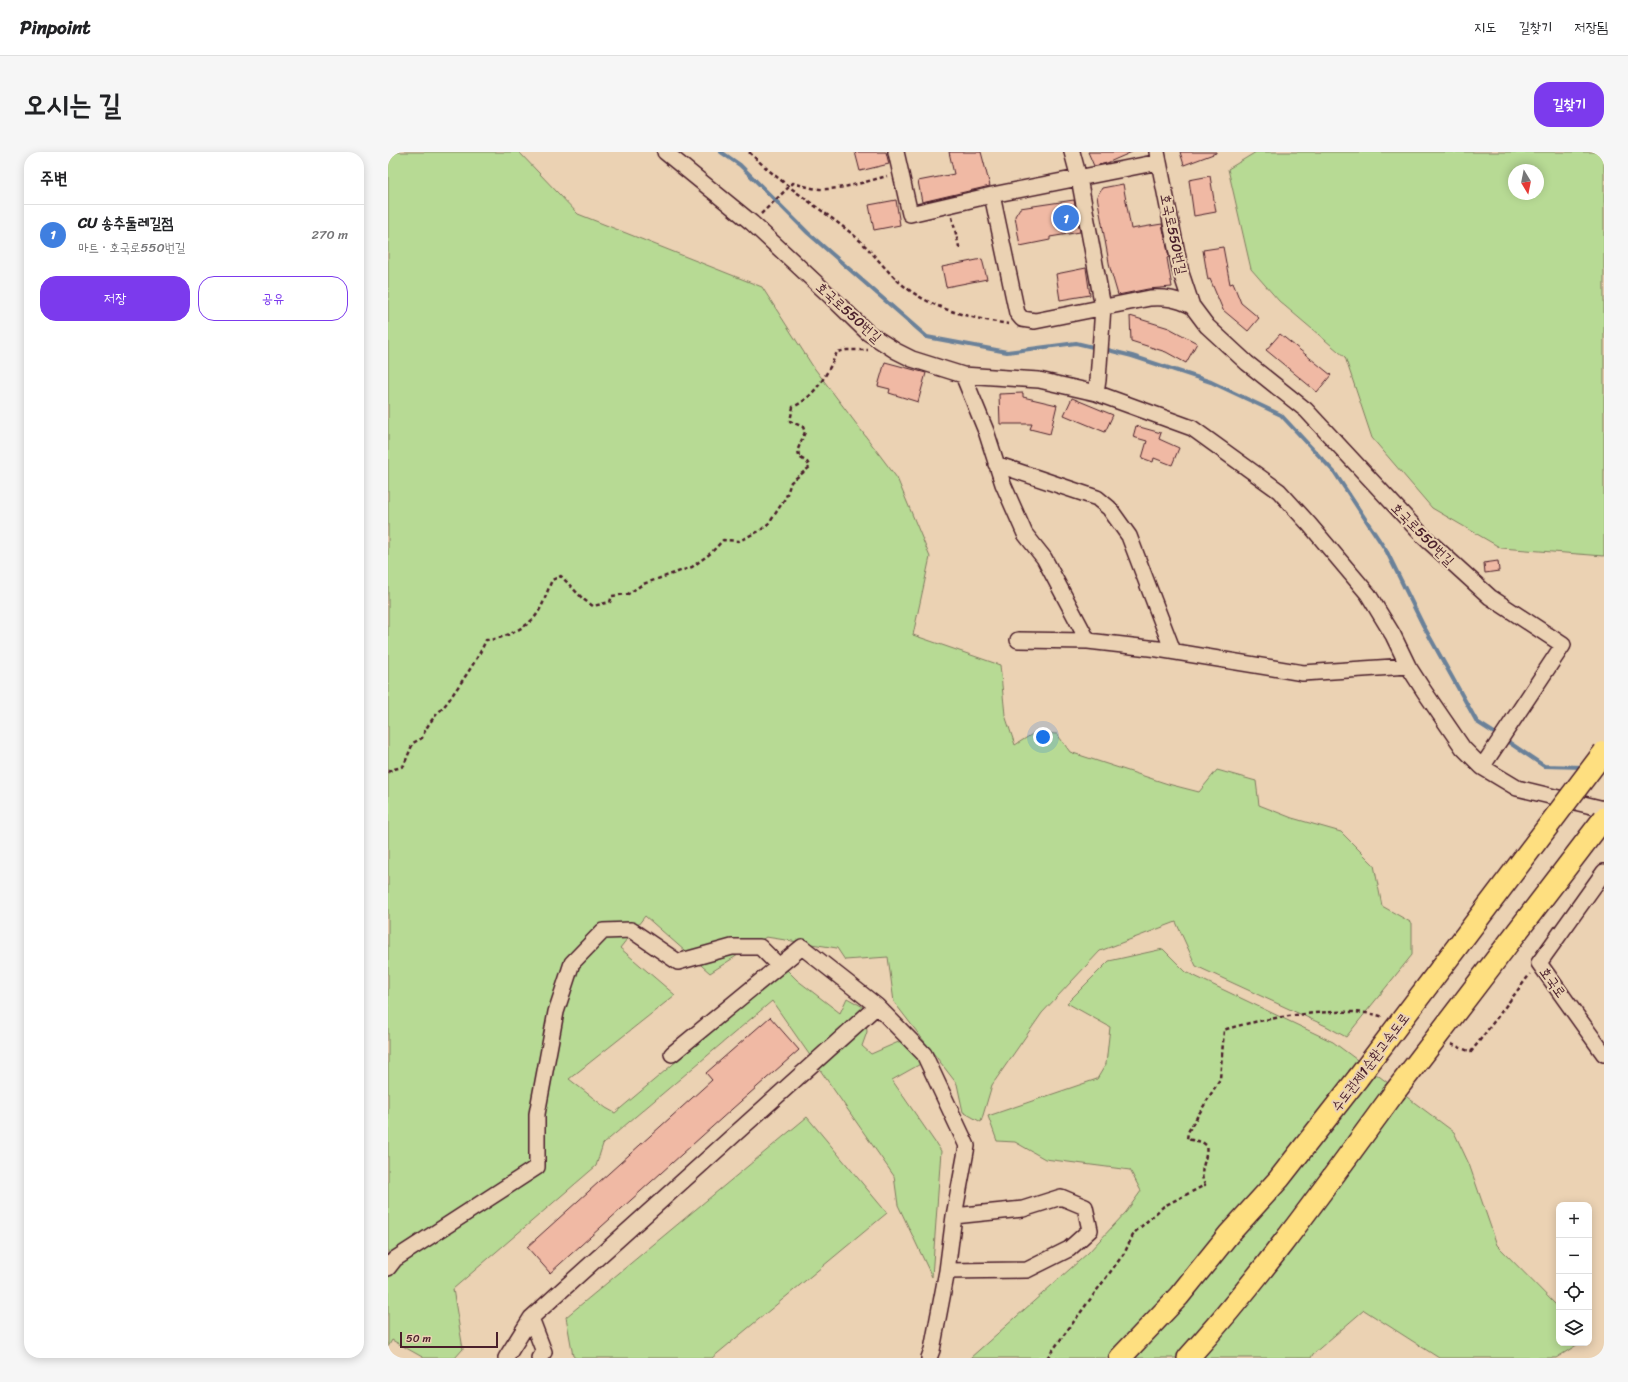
<!DOCTYPE html>
<html lang="ko">
<head>
<meta charset="utf-8">
<style>
  body { margin:0; font-family:Sriracha,"Poor Story",sans-serif; background:#f6f6f6; color:#202124 }
  .controls { position:absolute; right:12px; bottom:12px; display:grid; overflow:hidden; border-radius:8px; box-shadow:0 2px 10px #0003 }
  .controls button { width:36px; height:36px; display:grid; place-items:center; padding:0; border:0; border-bottom:1px solid #e0e0e0; background:#fff; color:#202124; font:20px sans-serif }
  .compass { position:absolute; left:1120px; top:12px; width:36px; height:36px; border-radius:50%; background:#fff; box-shadow:0 2px 10px #0003; rotate:170deg }
  .scale { position:absolute; left:12px; bottom:10px; width:98px; box-sizing:border-box; padding-left:4px; border:2px solid #4a1f2b; border-top:0; font-size:11px; line-height:14px; white-space:nowrap; color:#4a1f2b; -webkit-text-stroke:3px #ebd2b3; paint-order:stroke }
  .you { position:absolute; left:655px; top:585px; width:14px; height:14px; margin:-10px; border:3px solid #fff; border-radius:50%; background:#1a73e8; box-shadow:0 0 0 6px #1a73e833 }
  .badge { display:grid; place-items:center; width:26px; height:26px; border-radius:50%; background:#7c3aed; color:#fff; font-size:13px; font-weight:700 }
  .pin { position:absolute; translate:-50% -50%; border:2px solid #fff; box-shadow:0 1px 4px #0006 }
  .list { margin:0; padding:0; list-style:none }
  h2 { display:flex; justify-content:space-between; align-items:center; height:52px; margin:0; padding:0 16px; font-size:17px }
  h2 small { font-size:13px; font-weight:400; color:#757577 }
  .list li { display:grid; grid-template-columns:26px 1fr auto; gap:12px; align-items:center; box-sizing:border-box; height:60px; padding:0 16px; border-top:1px solid #e0e0e0 }
  .list b { display:block; font-size:15px; white-space:nowrap }
  .list p { margin:0; font-size:13px; white-space:nowrap; color:#757577 }
  .list em { font-size:13px; font-style:normal; color:#757577 }
  .actions { display:flex; gap:8px; padding:12px 16px }
  .actions a { flex:1; padding:9px 0; border:1px solid #7c3aed; border-radius:16px; text-align:center; font-size:14px; color:#7c3aed }
  .actions .main { background:#7c3aed; color:#fff }
  .icon { flex:none; width:22px; height:22px; fill:none; stroke:currentColor; stroke-width:2; stroke-linecap:round; stroke-linejoin:round }
  .map { position:relative; flex:none; width:1216px; height:1206px; overflow:hidden; border-radius:16px }
  header { display:flex; align-items:center; gap:24px; box-sizing:border-box; height:56px; padding:0 20px; background:#fff; border-bottom:1px solid #e0e0e0 }
  header strong { font-size:19px }
  nav { display:flex; gap:22px; margin-inline-start:auto; font-size:14px }
  .intro { display:flex; align-items:center; justify-content:space-between; box-sizing:border-box; height:96px; padding:0 24px }
  h1 { margin:0; font-size:28px }
  .button { padding:10px 18px; border-radius:16px; background:#7c3aed; color:#fff; font-size:14px; font-weight:700 }
  main { display:flex; gap:24px; padding:0 24px }
  aside { flex:1; background:#fff; border-radius:16px; box-shadow:0 2px 10px #0003 }
  .map>svg:first-child { display:block }
</style>
</head>
<body>
<header>
<strong>Pinpoint</strong>
<nav><a>지도</a><a>길찾기</a><a>저장됨</a></nav>
</header>
<div class="intro"><h1>오시는 길</h1><a class="button">길찾기</a></div>
<main>
<aside>
<h2>주변<small></small></h2>
<ul class="list">
<li><span class="badge" style="background:#3f7fe0">1</span><div><b>CU 송추둘레길점</b><p>마트 · 호국로550번길</p></div><em>270 m</em></li>
</ul>
<div class="actions"><a class="main">저장</a><a>공유</a></div>
</aside>
<div class="map">
<svg width="1216" height="1206" viewBox="0 0 1216 1206">
  <rect width="100%" height="100%" fill="#ebd2b3"/>
  <filter id="ink" filterUnits="userSpaceOnUse"><feTurbulence type="fractalNoise" baseFrequency=".025" numOctaves="2"/><feDisplacementMap in="SourceGraphic" scale="8" xChannelSelector="R" yChannelSelector="G"/><feConvolveMatrix kernelMatrix="1 2 1 2 8 2 1 2 1" color-interpolation-filters="sRGB"/></filter>
  <g filter="url(#ink)">
    <path fill="#b7da94" stroke="#807c60" fill-rule="evenodd" d="M0,0H131L190,62L374,135L424,213L509,326L542,405L525,483L612,513L617,563L627,593L646,581L669,582L682,600L780,632L811,640L829,618L868,629L871,653L904,666L953,680L986,713L994,754L1024,771V803L958,885L938,874L808,814L788,770L712,799L654,861L604,933L593,970L575,960L569,932L506,850L500,805L457,808L449,796L378,785L322,821L257,764L232,796L287,843L181,927L218,956L227,961L398,817L409,828L452,861L459,846L477,856L479,880L474,894L483,902L515,888L536,910L504,928L553,999L544,1125L510,1053L506,1024L384,849L215,992L208,1014L65,1137L75,1197L67,1206H36L4,1188L0,1195Z
      M868,0H1216V404L1113,396L1044,356L984,286L957,205L891,149L863,117L840,17ZM1126,18H1150V42H1126Z
      M775,797L798,820L945,890L1066,980L1081,1012L1109,1093L1171,1156V1191H1192L1168,1206H1051L976,1158L925,1202L923,1206H582L700,1101L738,1060L753,1039L742,1018L657,1007L627,990L609,989L600,964L709,927L718,912L722,875L679,851L721,809Z
      M419,965L499,1061L324,1206H188L185,1204L178,1165Z"/>
    <g fill="none" stroke-linecap="round" stroke-linejoin="round">
      <path stroke="#6b8199" stroke-width="4" d="M333,0L352,13L420,81L539,185L619,200L688,191L709,196
        M716,197L744,204L823,230L893,263L947,321L999,400L1035,473L1089,570L1111,584
        M1116,587L1156,614L1196,615"/>
    </g>
    <path fill="#f0b9a4" stroke="#4a1f2b" d="M467,0H498L501,12L472,19Z
      M561,0H593L602,34L534,50L530,29L566,22Z
      M700,0H744L719,11L706,14Z
      M792,0H828V1L796,13Z
      M822,24L828,60L806,64L801,28Z
      M735,32L743,77L774,72L781,105L779,106L784,135L760,137L730,143L722,116L709,44L714,36Z
      M508,48L512,73L486,78L481,53Z
      M686,48L692,80L662,85V88L632,94L627,64L632,56Z
      M835,95L842,132L845,131L853,151L871,166L860,179L835,158L822,127L820,128L815,98Z
      M594,107L599,127L558,135L554,115Z
      M698,116L702,143L672,148L668,122Z
      M742,164L781,176L809,191L798,211L778,200L743,189Z
      M892,182L943,223L929,240L878,198Z
      M497,210L538,221L530,250L501,241L502,237L490,234Z
      M635,241V245L669,253L662,282L642,277L644,272H612L611,242Z
      M684,246L725,263L717,280L676,263Z
      M748,274L773,281L771,287L791,296L784,313L766,306L765,310L754,306L759,289L745,285Z
      M1110,409L1111,419L1097,421L1096,411Z
      M382,865L411,898L344,957L162,1121L139,1095L324,928L318,921Z"/>
    <g fill="none" stroke-linecap="round" stroke-linejoin="round">
      <g stroke="#4a1f2b" stroke-width="18">
        <path id="minor" d="M277,0L364,71L440,142L480,181L508,199L524,207L575,223L651,228L708,241L804,276L891,339L921,372L980,442L1005,483L1020,514L1036,539L1075,596L1094,615L1129,636L1216,657
          M508,0L522,62L604,43L771,10
          M684,0L691,26L715,155L710,228L708,241
          M604,43L629,161L634,167L647,169L762,146C779,145 788,147 804,154L793,121L769,0
          M804,154L819,174L859,211L918,258L1035,384L1102,445L1175,493L1094,615
          M575,223L598,279L615,332L637,382L656,406L700,489
          M608,312L709,346L721,356L741,384L785,499
          M630,488L700,489L770,497L915,521L1020,514
          M1216,720L1151,811L1216,902
          M284,902L414,795L489,854
          M0,1116L7,1107L149,1015V962L168,860L184,811L215,779L243,778L290,810L344,795H372L391,814
          M559,1119L566,1064
          M143,1166L156,1200L151,1206
          M118,1206L143,1166L489,854L536,902L579,994L566,1064L635,1057L673,1045L697,1055L702,1078L681,1097L639,1118L559,1119L544,1198L541,1206"/>
      </g>
      <g stroke="#4a1f2b" stroke-width="24">
        <path id="highway" d="M732,1206L791,1144L841,1082L891,1027L970,926
          M800,1206C875,1123 940,1031 1006,941"/>
      </g>
      <path stroke="#4a1f2b" stroke-width="2.5" stroke-dasharray="4 3" stroke-linecap="butt" d="M361,0C392,31 429,54 463,81C480,94 492,112 508,127C538,156 581,166 621,172
        M373,62L405,31C416,34 428,38 439,37C459,36 480,29 499,24
        M564,65L572,99
        M0,620C5,616 12,617 16,613L25,591L34,586C41,567 50,563 61,548C74,529 89,509 98,488C113,488 141,475 149,462C156,452 159,439 164,428L173,424L195,447L205,454L222,450L224,444L240,442L255,432L304,415L323,401L335,388L351,389L373,378L382,370L398,345L403,330L422,315L419,310L411,305L410,297L417,280L415,275L402,269L405,255C427,245 440,221 449,200L459,198H480
        M1063,892L1083,900L1142,822
        M659,1206L737,1100L746,1081L776,1054L817,1033C809,1018 821,1007 818,993L814,990L799,987L800,980L832,927L836,878C871,866 962,852 995,865"/>
      <use href="#minor" stroke="#ebd2b3" stroke-width="15"/>
      <use href="#highway" stroke="#fedf80" stroke-width="21"/>
      <g stroke="#4a1f2b" stroke-width="24" stroke-linecap="butt">
        <path id="highway-bridge" d="M970,926L1216,600
          M1006,941L1216,666"/>
      </g>
      <use href="#highway-bridge" stroke="#fedf80" stroke-width="21"/>
    </g>
  </g>
  <g text-anchor="middle" stroke-width="4" stroke-linejoin="round" paint-order="stroke">
    <g font-size="14" fill="#4a1f2b" stroke="#ebd2b3">
      <text transform="translate(786 82) rotate(78)" y="5">호국로550번길</text>
      <text transform="translate(461 160) rotate(42)" y="5">호국로550번길</text>
      <text transform="translate(1035 382) rotate(45)" y="5">호국로550번길</text>
      <text transform="translate(1165 830) rotate(54)" y="5">호국로</text>
      <text transform="translate(982 910) rotate(-53)" y="5">수도권제1순환고속도로</text>
    </g>
  </g>
</svg>
<div class="controls">
<button>+</button>
<button>−</button>
<button><svg class="icon" aria-label="locate" viewBox="0 0 24 24"><circle cx="12" cy="12" r="6"/><path d="M12 2v4M12 18v4M2 12h4M18 12h4"/></svg></button>
<button><svg class="icon" aria-label="layers" viewBox="0 0 24 24"><path d="M12 4l9 5-9 5-9-5zM3 14l9 5 9-5"/></svg></button>
</div>
<svg class="compass" viewBox="-18 -18 36 36"><path d="M0-13l5 13h-10z" fill="#e53935"/><path d="M0 13l5-13h-10z" fill="#757577"/></svg>
<div class="scale">50 m</div>
<div class="you"></div>
<div class="pin badge" style="left:678px;top:66px;background:#3f7fe0">1</div>
</div>
</main>
</body>
</html>
